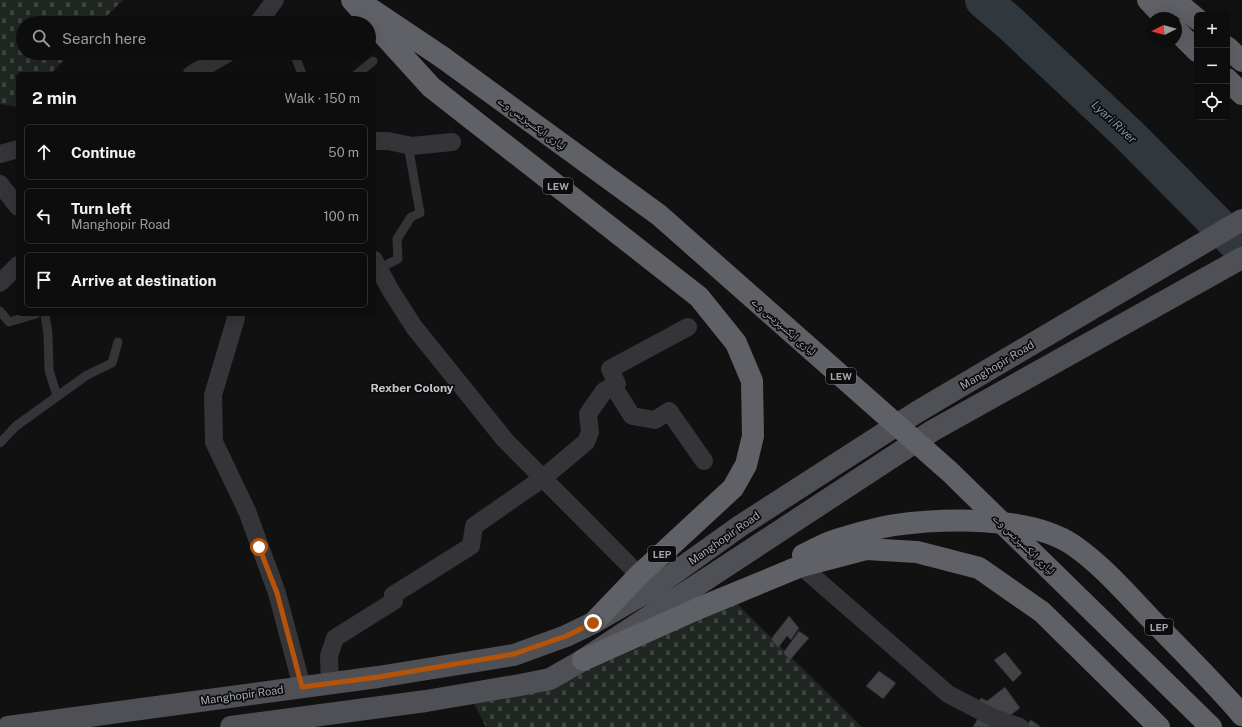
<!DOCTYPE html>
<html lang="en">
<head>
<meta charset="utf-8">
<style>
  body { margin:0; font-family:"Public Sans","Noto Naskh Arabic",sans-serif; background:#1b1b1c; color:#f1f3f6 }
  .controls { position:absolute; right:12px; top:12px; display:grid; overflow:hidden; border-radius:6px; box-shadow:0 4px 16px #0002 }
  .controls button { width:36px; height:36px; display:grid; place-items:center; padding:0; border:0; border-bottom:1px solid #2d2d2e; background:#0d0d0e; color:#f1f3f6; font:20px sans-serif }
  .compass { position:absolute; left:1146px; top:12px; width:36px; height:36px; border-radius:50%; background:#0d0d0e; box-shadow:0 4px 16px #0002; rotate:264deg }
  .stop { position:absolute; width:12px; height:12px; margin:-9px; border:3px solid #b45309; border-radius:50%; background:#fff }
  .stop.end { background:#b45309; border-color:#fff; box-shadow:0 1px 4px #0008 }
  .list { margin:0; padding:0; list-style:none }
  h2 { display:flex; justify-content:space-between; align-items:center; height:52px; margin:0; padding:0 16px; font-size:17px }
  h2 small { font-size:13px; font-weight:400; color:#9a9c9e }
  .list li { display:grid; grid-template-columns:26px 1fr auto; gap:12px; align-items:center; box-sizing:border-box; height:56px; margin:0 8px 8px; padding:0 8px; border:1px solid #2d2d2e; border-radius:6px }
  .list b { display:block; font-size:15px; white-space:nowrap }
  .list p { margin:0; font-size:13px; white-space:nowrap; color:#9a9c9e }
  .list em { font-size:13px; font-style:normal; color:#9a9c9e }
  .icon { flex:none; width:22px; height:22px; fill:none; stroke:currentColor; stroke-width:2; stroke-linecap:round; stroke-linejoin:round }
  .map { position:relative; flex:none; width:1242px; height:727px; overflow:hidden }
  .search { position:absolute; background:#0d0d0e; box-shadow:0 4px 16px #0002; left:16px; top:16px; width:360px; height:44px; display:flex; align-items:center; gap:10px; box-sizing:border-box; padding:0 14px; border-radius:22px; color:#9a9c9e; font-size:15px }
  .panel { position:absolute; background:#0d0d0e; box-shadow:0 4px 16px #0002; left:16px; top:72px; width:360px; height:244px; border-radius:6px }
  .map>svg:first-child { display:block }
</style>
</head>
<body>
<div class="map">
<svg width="1242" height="727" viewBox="0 0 1242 727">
  <defs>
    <pattern id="cemetery-stones" width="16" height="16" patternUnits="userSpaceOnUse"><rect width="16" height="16" fill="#202621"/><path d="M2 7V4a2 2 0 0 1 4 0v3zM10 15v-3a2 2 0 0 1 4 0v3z" fill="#3d433f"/></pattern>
  </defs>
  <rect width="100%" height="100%" fill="#111112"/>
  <path fill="url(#cemetery-stones)" d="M0,0H123L100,23H23V53H71L51,74H18V107L0,104Z
    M725,592L862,727H486L469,694L550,679Z"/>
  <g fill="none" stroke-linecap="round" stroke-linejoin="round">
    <path stroke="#30373d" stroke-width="36" d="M983,0L1011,24L1129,135L1242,249"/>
  </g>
  <path fill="#434447" stroke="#2b2b2e" d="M789,616L799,628L791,640L787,636L778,648L771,639Z
    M799,631L809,638L790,660L783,653Z
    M1005,652L1022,673L1013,682L994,660Z
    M879,671L896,683L883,699L866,686Z
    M1005,687L1020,708L1004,720L973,709L981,698L987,701Z
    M978,718L1003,727H973Z
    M1031,720L1041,727H1025Z"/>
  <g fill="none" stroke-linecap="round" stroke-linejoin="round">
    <path stroke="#353539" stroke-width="9" d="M267,11L275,23
      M294,53L302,74
      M357,74L373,61
      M378,269L398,259L397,239L411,217L420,213L408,145
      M0,311L9,322L36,314
      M45,314L48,334L49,370L57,396
      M0,443L16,426L87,375L112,363L118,342"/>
    <path stroke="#353539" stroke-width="18" d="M258,23L275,0
      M192,74L228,53
      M374,141H388L412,146L452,142
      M0,154L18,149
      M0,184L18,207
      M374,260L391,291L414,327L505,440L639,575
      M0,283L18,265
      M235,314L236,318L213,395L214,442L247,511L277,593L302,687
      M613,386L632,416L655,420L669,411L704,461
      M801,566L948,694L994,718L1020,727
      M330,683L329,656L335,638L394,601L393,595L471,546L474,526L543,478L586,442L590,432L588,414L604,391L617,384L610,369L688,327"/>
    <path stroke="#4f5055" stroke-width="22" d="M8,727L378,677L514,655L566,636L593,623L652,589L740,526L917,412L1242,220
      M231,727L426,701L520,685L550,679L583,660L932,431L1242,258"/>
    <path stroke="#5f6167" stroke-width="22" d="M352,0L431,87L699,297L736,343L752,381L753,436L746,465L733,488L639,575L593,623
      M1148,0L1165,18
      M1174,0L1197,19
      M372,10L442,57
      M1176,30L1197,51
      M1227,47L1242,61
      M1227,79L1242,94
      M803,555C814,550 825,543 836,540C855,534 876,528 895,525C945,518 1031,516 1073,545C1102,565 1126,593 1150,618C1181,650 1213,681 1242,715
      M583,660L697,609L801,566L866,549L917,552L979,568L1042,612L1159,727"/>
    <path stroke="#5f6167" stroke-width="22" d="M442,57L659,215L950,472L1211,727"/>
  </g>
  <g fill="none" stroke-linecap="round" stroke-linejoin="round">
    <path stroke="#b45309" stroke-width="5" d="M259,547L277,593L302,687L378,677L514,654L566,636L593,623"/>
  </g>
  <g text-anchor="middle" stroke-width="3.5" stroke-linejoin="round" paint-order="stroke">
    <g fill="#0c0c0d" stroke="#767980" stroke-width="1">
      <rect x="543" y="178" width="30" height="16" rx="3"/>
      <rect x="826" y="368" width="30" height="16" rx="3"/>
      <rect x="648" y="546" width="28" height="16" rx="3"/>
      <rect x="1145" y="619" width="28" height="16" rx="3"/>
    </g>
    <g font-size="10" font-weight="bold" fill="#a4a8b1">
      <text x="558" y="190">LEW</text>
      <text x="841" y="380">LEW</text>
      <text x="662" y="558">LEP</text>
      <text x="1159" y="631">LEP</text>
    </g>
    <g font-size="11" fill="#a4a8b1" stroke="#0c0c0d">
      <text transform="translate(532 123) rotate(36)" y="4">لیاری ایکسپریس وے</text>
      <text transform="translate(784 326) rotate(41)" y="4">لیاری ایکسپریس وے</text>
      <text transform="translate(997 365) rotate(-31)" y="4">Manghopir Road</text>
      <text transform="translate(724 538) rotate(-35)" y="4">Manghopir Road</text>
      <text transform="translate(1024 544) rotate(44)" y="4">لیاری ایکسپریس وے</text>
      <text transform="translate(242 695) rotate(-8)" y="4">Manghopir Road</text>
    </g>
    <g font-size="12" font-style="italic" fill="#7f95a9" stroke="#0c0c0d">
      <text transform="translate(1114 122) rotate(43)" y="4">Lyari River</text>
    </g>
    <g font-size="12" font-weight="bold" fill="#c5c7ce" stroke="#0c0c0d">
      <text x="412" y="392">Rexber Colony</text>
    </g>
  </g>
</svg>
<div class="controls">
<button>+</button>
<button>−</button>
<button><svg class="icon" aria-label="locate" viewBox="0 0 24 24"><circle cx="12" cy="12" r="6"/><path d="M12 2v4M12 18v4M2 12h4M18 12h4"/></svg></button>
</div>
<svg class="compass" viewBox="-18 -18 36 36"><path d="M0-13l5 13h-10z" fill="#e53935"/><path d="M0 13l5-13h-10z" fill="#9a9c9e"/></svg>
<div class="stop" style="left:259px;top:547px"></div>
<div class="stop end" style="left:593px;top:623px"></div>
<div class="search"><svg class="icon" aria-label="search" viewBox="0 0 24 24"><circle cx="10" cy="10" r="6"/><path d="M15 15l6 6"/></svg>Search here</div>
<section class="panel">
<h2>2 min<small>Walk · 150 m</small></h2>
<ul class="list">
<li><svg class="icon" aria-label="ahead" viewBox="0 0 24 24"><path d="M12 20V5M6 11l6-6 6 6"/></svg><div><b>Continue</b></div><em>50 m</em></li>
<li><svg class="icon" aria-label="left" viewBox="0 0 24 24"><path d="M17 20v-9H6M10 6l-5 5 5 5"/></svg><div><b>Turn left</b><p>Manghopir Road</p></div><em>100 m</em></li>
<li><svg class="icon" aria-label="arrive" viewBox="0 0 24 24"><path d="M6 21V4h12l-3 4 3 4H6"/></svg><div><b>Arrive at destination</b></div></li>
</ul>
</section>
</div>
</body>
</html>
